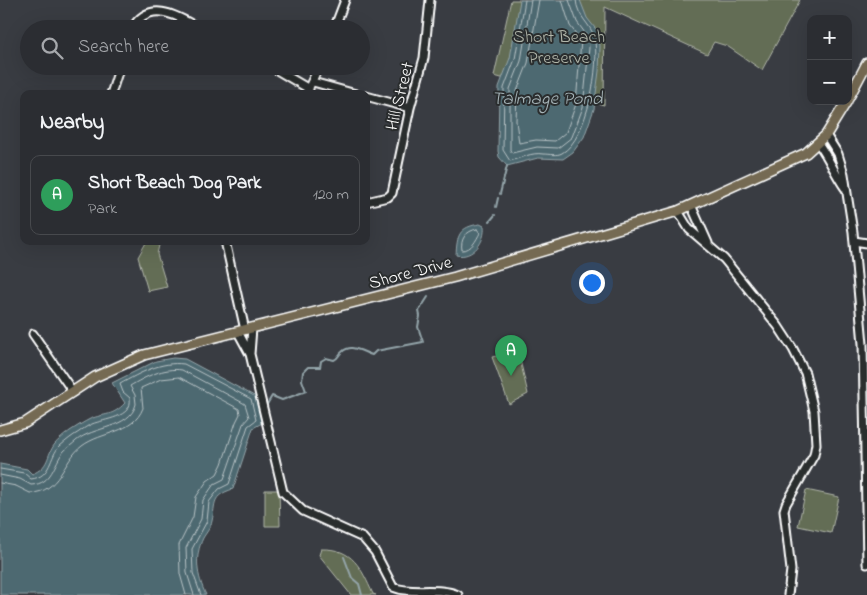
<!DOCTYPE html>
<html lang="en">
<head>
<meta charset="utf-8">
<style>
  body { margin:0; font-family:"Indie Flower",sans-serif; background:#33353a; color:#f1f3f6 }
  .controls { position:absolute; right:15px; top:15px; display:grid; overflow:hidden; border-radius:10px; box-shadow:0 5px 20px #0002 }
  .controls button { width:45px; height:45px; display:grid; place-items:center; padding:0; border:0; border-bottom:1px solid #47494d; background:#2b2d32; color:#f1f3f6; font:25px sans-serif }
  .you { position:absolute; left:591px; top:282px; width:18px; height:18px; margin:-12px; border:4px solid #fff; border-radius:50%; background:#1a73e8; box-shadow:0 0 0 8px #1a73e833 }
  .badge { display:grid; place-items:center; width:32px; height:32px; border-radius:50%; background:#1a73e8; color:#fff; font-size:16px; font-weight:700 }
  .pin { position:absolute; translate:-50% -41px; filter:drop-shadow(0 1px 2px #0008) }
  .pin::after { content:''; position:absolute; top:26px; width:18px; height:15px; background:inherit; clip-path:polygon(0 0,100% 0,50% 100%) }
  .list { margin:0; padding:0; list-style:none }
  h2 { display:flex; justify-content:space-between; align-items:center; height:65px; margin:0; padding:0 20px; font-size:21px }
  h2 small { font-size:16px; font-weight:400; color:#a6a8ac }
  .list li { display:grid; grid-template-columns:32px 1fr auto; gap:15px; align-items:center; box-sizing:border-box; height:80px; margin:0 10px 10px; padding:0 10px; border:1px solid #47494d; border-radius:10px }
  .list b { display:block; font-size:19px; white-space:nowrap }
  .list p { margin:0; font-size:16px; white-space:nowrap; color:#a6a8ac }
  .list em { font-size:16px; font-style:normal; color:#a6a8ac }
  .icon { flex:none; width:28px; height:28px; fill:none; stroke:currentColor; stroke-width:2; stroke-linecap:round; stroke-linejoin:round }
  .map { position:relative; flex:none; width:867px; height:595px; overflow:hidden }
  .search { position:absolute; background:#2b2d32; box-shadow:0 5px 20px #0002; left:20px; top:20px; width:350px; height:55px; display:flex; align-items:center; gap:12px; box-sizing:border-box; padding:0 18px; border-radius:28px; color:#a6a8ac; font-size:19px }
  .panel { position:absolute; background:#2b2d32; box-shadow:0 5px 20px #0002; left:20px; top:90px; width:350px; height:155px; border-radius:10px }
  .map>svg:first-child { display:block }
</style>
</head>
<body>
<div class="map">
<svg width="867" height="595" viewBox="0 0 867 595">
  <rect width="100%" height="100%" fill="#393c42"/>
  <filter id="ink" filterUnits="userSpaceOnUse"><feTurbulence type="fractalNoise" baseFrequency=".02" numOctaves="2"/><feDisplacementMap in="SourceGraphic" scale="10" xChannelSelector="R" yChannelSelector="G"/><feConvolveMatrix kernelMatrix="1 2 1 2 8 2 1 2 1" color-interpolation-filters="sRGB"/></filter>
  <g filter="url(#ink)">
    <path fill="#636d54" stroke="#b1b6aa" d="M511,0H800L762,70L727,46L714,42L707,54L605,7L604,105L494,76Z
      M147,241H160L157,254L167,287L148,291L138,257Z
      M518,351L528,394L509,404L492,357Z
      M265,490H279L280,526H265Z
      M806,490L839,497L831,533L798,526Z
      M321,549C353,548 361,568 373,594L376,595H351L319,555Z"/>
    <path fill="#4d6971" stroke="#94a5aa" d="M520,0H580L587,18L599,33L600,47L599,71L594,109L584,137L573,152L563,159L538,158L507,166L499,157L498,151L499,87L510,58Z
      M480,224L484,226C486,241 473,259 456,255C457,235 459,227 480,224Z
      M173,358L185,359L256,397L262,423L253,428L233,489C211,496 216,503 212,521C211,527 206,533 203,538C194,557 197,576 206,595H0V464L27,469L32,474C50,467 46,455 55,444C56,442 67,433 70,431C76,427 84,422 90,419C105,413 112,417 125,403L112,383L156,361Z"/>
    <g fill="none" stroke-linecap="round" stroke-linejoin="round">
      <path stroke="#b8c3c6" stroke-width="1" d="M525,0L515,59L504,88L503,150L510,161C521,158 532,152 543,154C549,154 557,156 562,153C587,140 601,63 594,37C591,24 577,17 576,0
        M531,0L521,61L510,89V150L512,153L537,147L558,148L572,137L583,107L589,48L588,37L577,22L569,0
        M539,0L528,63L517,91L516,121L519,143L536,140L555,141L566,132L576,104L581,40L570,26L562,0
        M477,229L480,233C476,240 472,250 462,250C460,239 466,231 477,229Z
        M0,469L24,473L31,479C52,477 49,456 60,446C66,441 72,436 79,432C83,429 87,426 92,424C104,419 133,418 130,398L123,392L120,384C140,373 161,361 184,364L251,399L256,420L248,426L229,484L219,489L209,502L207,521L192,549L193,573L201,595
        M0,475L20,479L31,485C53,484 53,464 64,451C67,448 73,444 76,441C93,426 130,429 136,404L135,395L130,386C145,377 164,367 182,370L245,404L249,417L243,424L224,479L214,484L203,500L201,519L186,548L187,573L194,595
        M0,483L16,486L30,493C60,493 63,460 82,446C102,431 133,434 143,408L141,388L161,379L179,377L239,409L240,414L236,422L222,464L217,474L207,481L196,497L193,517L179,545L180,574L186,595"/>
      <path stroke="#94a5aa" stroke-width="2" d="M500,194L507,166
        M496,207L498,198
        M490,221L495,215
        M266,406L272,396L282,400L306,391L302,380L303,372L308,367H320L321,361L326,358L334,360C339,358 338,355 342,352C352,343 362,352 372,355L376,351L423,342L418,327L420,316L419,311L428,297
        M344,557L352,578L359,584L362,595"/>
      <g stroke="#fff" stroke-width="11">
        <path id="minor" d="M132,29C148,0 174,13 200,29
          M334,29L345,0
          M270,66L309,89
          M313,82L356,94
          M111,94L120,66
          M306,94L319,66
          M366,96L410,108
          M826,135L838,154L844,174L853,232L863,344L867,564
          M818,143C829,158 835,174 845,188
          M366,202L388,197L392,193L410,108L424,58L430,0
          M691,205L708,243
          M678,211L689,229L724,259L778,326L793,349L805,373L814,411L816,444L814,455L786,504L784,510L791,570L788,595
          M225,241L245,330
          M854,241L867,243
          M238,332L250,354L283,492L303,511L363,538L375,552L393,587C411,595 437,586 458,595
          M33,334L73,392
          M250,354L252,328"/>
      </g>
      <g stroke="#fff" stroke-width="12">
        <path id="major" d="M848,99L867,63
          M0,430L25,423L95,377L144,355L455,277L678,211L806,153L826,135L847,101"/>
      </g>
      <use href="#minor" stroke="#2a2d2e" stroke-width="7"/>
      <use href="#major" stroke="#746b52" stroke-width="9"/>
    </g>
  </g>
  <g text-anchor="middle" stroke-width="4" stroke-linejoin="round" paint-order="stroke">
    <g font-size="18" fill="#b1b6aa" stroke="#2a2d2e">
      <text x="559" y="42">Short Beach<tspan x="559" dy="21">Preserve</tspan></text>
    </g>
    <g font-size="18" fill="#fff" stroke="#2a2d2e">
      <text transform="translate(399 96) rotate(-76)" y="6">Hill Street</text>
      <text transform="translate(410 272) rotate(-15)" y="6">Shore Drive</text>
    </g>
    <g font-size="19" font-style="italic" fill="#a6b4b8" stroke="#2a2d2e">
      <text x="547" y="104">Talmage Pond</text>
    </g>
  </g>
</svg>
<div class="controls">
<button>+</button>
<button>−</button>
</div>
<div class="you"></div>
<div class="pin badge" style="left:511px;top:376px;background:#2e9e5b">A</div>
<div class="search"><svg class="icon" aria-label="search" viewBox="0 0 24 24"><circle cx="10" cy="10" r="6"/><path d="M15 15l6 6"/></svg>Search here</div>
<section class="panel">
<h2>Nearby<small></small></h2>
<ul class="list">
<li><span class="badge" style="background:#2e9e5b">A</span><div><b>Short Beach Dog Park</b><p>Park</p></div><em>120 m</em></li>
</ul>
</section>
</div>
</body>
</html>
